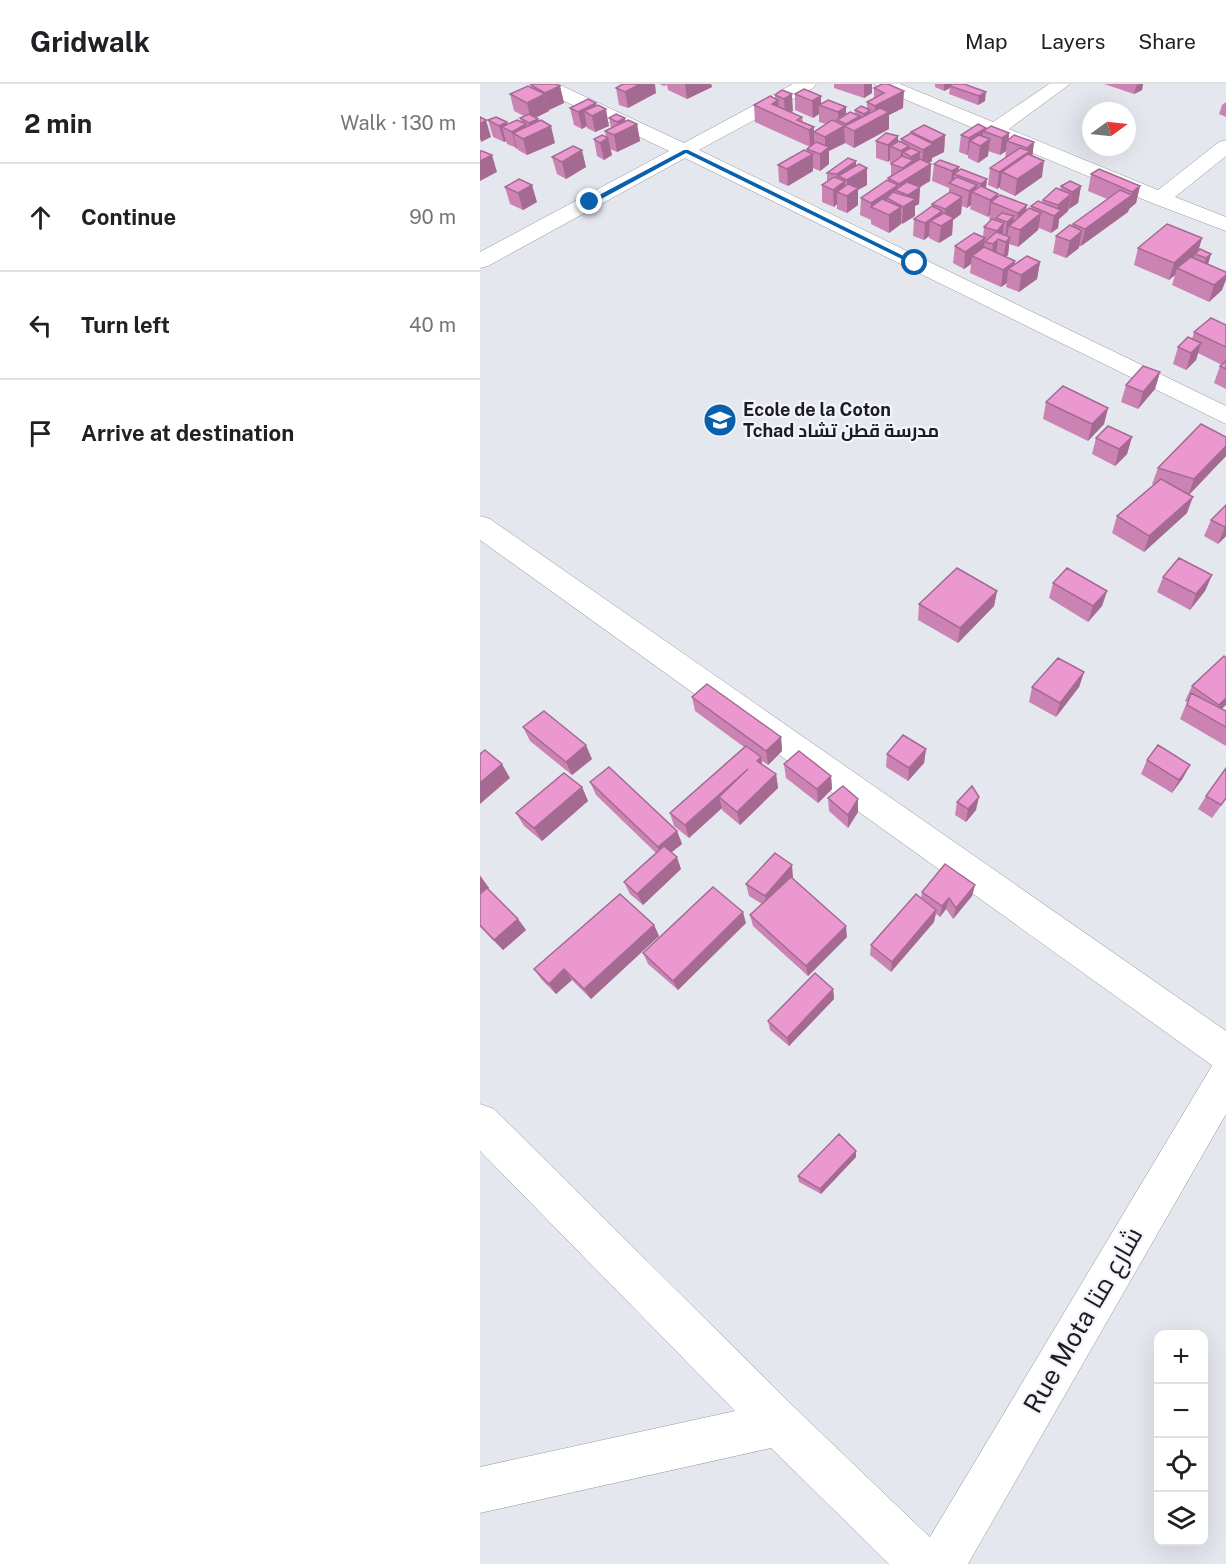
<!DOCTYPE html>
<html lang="en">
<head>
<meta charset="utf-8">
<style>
  body { margin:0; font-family:"Public Sans",Cairo,sans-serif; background:#f2f2f2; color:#202124 }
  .controls { position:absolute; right:18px; bottom:18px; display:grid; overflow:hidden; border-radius:12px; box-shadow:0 6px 24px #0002 }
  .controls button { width:54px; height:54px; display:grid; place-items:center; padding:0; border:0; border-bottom:2px solid #e0e0e0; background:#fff; color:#202124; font:30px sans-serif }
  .compass { position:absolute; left:602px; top:18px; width:54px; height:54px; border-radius:50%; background:#fff; box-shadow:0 6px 24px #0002; rotate:75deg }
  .stop { position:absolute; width:18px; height:18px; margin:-14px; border:4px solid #0961ae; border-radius:50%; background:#fff }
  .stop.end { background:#0961ae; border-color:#fff; box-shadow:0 2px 6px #0008 }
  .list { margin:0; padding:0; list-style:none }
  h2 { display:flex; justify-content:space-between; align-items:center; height:78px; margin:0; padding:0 24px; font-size:26px }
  h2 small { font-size:20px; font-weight:400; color:#757577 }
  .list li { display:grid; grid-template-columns:39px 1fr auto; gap:18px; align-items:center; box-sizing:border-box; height:108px; padding:0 24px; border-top:2px solid #e0e0e0 }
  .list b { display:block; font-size:22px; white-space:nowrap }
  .list em { font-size:20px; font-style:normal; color:#757577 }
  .icon { flex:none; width:33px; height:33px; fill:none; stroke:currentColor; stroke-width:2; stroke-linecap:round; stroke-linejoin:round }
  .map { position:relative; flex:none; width:746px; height:1480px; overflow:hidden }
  header { display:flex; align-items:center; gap:36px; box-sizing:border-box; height:84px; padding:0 30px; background:#fff; border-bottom:2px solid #e0e0e0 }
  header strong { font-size:28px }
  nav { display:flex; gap:33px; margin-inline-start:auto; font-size:21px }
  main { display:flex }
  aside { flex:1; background:#fff }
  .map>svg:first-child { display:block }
</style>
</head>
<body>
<header>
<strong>Gridwalk</strong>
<nav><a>Map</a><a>Layers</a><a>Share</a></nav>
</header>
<main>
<aside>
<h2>2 min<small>Walk · 130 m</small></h2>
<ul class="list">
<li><svg class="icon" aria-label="ahead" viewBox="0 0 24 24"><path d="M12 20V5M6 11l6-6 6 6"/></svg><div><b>Continue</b></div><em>90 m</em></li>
<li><svg class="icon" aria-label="left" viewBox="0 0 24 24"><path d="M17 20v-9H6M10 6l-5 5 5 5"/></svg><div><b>Turn left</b></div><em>40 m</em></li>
<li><svg class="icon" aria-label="arrive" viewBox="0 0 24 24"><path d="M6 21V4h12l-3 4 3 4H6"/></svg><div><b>Arrive at destination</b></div></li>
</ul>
</aside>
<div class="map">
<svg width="746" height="1480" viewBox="0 0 746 1480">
  <rect width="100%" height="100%" fill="#e5e7ef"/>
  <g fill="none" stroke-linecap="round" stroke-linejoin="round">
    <g stroke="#94959d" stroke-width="1">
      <path id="minor" d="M54,0H78L204,59L313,0H336L333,4L219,66L746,322V340L205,74L8,182L0,184V168L189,67L57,4Z
        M395,0H420L513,38L569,0H590L529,45L678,106L739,58L746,56V72L695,113L746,133V147L672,119L398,4Z
        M0,432L10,435L746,947V988L733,982L0,456Z
        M0,1020L14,1025L315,1324L460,1463L467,1480H409L291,1364L0,1429V1383L255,1327L0,1067Z"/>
    </g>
    <g stroke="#94959d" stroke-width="1">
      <path id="highway" d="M746,974V1030L488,1480H437L444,1463L733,980Z"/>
    </g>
    <use href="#minor" fill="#fff" fill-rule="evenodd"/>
    <use href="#highway" fill="#fff" fill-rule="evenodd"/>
  </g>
  <path fill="#cb83b3" d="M179,0H231L232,3L207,15L188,6L187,1L184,2Z
    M354,0H392V9L384,14L354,4Z
    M402,0L423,24L409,31V45L374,64L365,59L349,67V80L340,87L333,84V87L308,102L299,98L298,81L327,67V65L330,63L275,38L274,21L295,14V11L302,6L313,27L311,28L322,33L323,38L334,43V48L346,40L339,38V30L333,34L315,26V10L341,20L366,23V30H375V26L387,25V18L394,15V4Z
    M455,0H484L505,17L498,21L469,10L470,4L464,7L455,3Z
    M624,0H663L662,6L654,10Z
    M51,1L80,2L84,19L69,26V27L55,34L75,59L47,71L38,66L37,64L27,60L26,57L24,58L13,53L8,36L28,40L41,38L40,34L44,32L34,27L30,10L52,4Z
    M136,4L176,9L148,24L139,21Z
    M746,18V33L739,30L742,21Z
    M117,21L129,42L115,48L107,44V42L102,45L94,41L90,24Z
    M129,34L157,40L160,57L137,68L130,65L132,71L124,76L117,72L114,55L126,54L125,47L131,44Z
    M506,46L529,49V55L554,58L552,72L562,93L535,112L520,105V103L517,105L508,101L510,84L525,74L526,67L520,71L508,67V72L498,79L488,74V71H487L479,68L481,51Z
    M431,48L465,51L464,68L452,74V77L448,79L451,80L450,97L440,103L439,120L435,122V132L422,140L421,139V140L409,149L391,140V136L380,131L381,114L408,97V94L411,93V80L410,79V76L408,78L396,74V57L421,58V55L431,50Z
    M72,73L106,83L86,95L77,90Z
    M454,80L507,95L506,104L518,113L546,127L551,125V122L562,119L563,116L580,106L581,102H601L598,119L589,125L588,127L579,135L578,144L571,149L559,144L558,146L538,163L529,160L528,171L526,173L535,177V181L560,178L557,195L539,208L526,203L527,199L521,203L490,189L491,180L484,185L473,179L475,162L503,153L504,143L511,136L509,135L510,131L508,133L490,125L491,121L487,124L482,122L481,130L473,136L472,151L459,159L449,154V152L444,156L433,152L434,135L452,122V120L469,109V104L452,97Z
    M376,82L387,101L378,106V121L367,129L357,125V120L354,123L342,118V101L347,97V89Z
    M611,90L660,102L656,119L649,125L648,128L601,162H599V164L586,174L573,169L576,152L592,142L593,140L627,115L608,107Z
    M25,103L57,118L43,126L30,120Z
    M722,154L718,167L731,170L728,180L742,206L729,218L692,201L695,191L689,196L654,181L658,164Z
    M746,241V305L734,299L740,282L742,281L718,269L716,276L706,286L693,280L698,263L712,255L714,248Z
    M680,288L675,305L658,325L641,318L646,301Z
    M566,318L628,324L624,340L608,357L563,335Z
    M652,353L647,370L635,382L612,370L616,354Z
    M746,372L709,410L707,429L664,468L632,449L637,432L674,401L672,400L678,384Z
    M746,421V452L738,460L724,452L731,436Z
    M732,491L725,507L710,526L677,508L683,493Z
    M573,499L627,507L622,522L608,538L569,514Z
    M517,507L514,522L478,559L438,536L439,520Z
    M744,572L742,625L746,627V662L700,635L707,618L705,617L712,602Z
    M604,588L599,603L576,633L549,618L552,603Z
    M212,613L301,653L302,667L288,681L282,677V680L296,690L298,704L260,741L242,726V724L209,754L194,742L190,729L264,663L215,627Z
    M43,643L112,675L92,691L50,657Z
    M446,665L444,679L428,697L406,683L407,670Z
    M667,676L703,694L692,709L661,690Z
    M304,680L351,692L352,705L338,719L306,694Z
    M110,698L197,747L202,760L191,768L201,785L163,821L150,810L144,798L176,769L116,711Z
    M102,703L108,717L62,757L44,742L36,729Z
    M726,712L746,715L732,734L718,725Z
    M348,714L378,728L368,744L349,727Z
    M477,718L496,726L486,738L475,731Z
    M0,791L9,804L8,805L38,835L46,846L23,866L0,843Z
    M313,793L312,795L367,853L328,892L273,842L270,831L282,820L269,812L266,800Z
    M495,801L492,812L473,835L466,825L460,833L456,830L454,838L411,888L390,871L391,861L441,814L442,808Z
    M266,839L198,906L168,880L163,869Z
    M174,841L179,852L111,915L92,896L76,910L62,896L54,885Z
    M353,905L354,915L309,962L290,946L288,937Z
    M376,1067V1073L341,1110L319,1098L318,1092Z"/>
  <path fill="#a56a92" d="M160,0H175L176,9L148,24L145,8Z
    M205,0H231L232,3L207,15Z
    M384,0H392V9L384,14Z
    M464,0H476L470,2V4L464,7Z
    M659,0H663L662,6L654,10L656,2Z
    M80,2L84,19L69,26L65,9Z
    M424,7L423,24L409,31V45L374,64V47L366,43V40L358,36V28L366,23V40L380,32V44L384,42V30L390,26L389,39L395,36V22Z
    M506,8L505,17L498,21L499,12Z
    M65,10L69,27L51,36L47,19Z
    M312,10L313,27L305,31L304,15Z
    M341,12V22L339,21V30L333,34L332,17Z
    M298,16L299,32L292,20Z
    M116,19L118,29L126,25L129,42L115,48L112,32L104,27L107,42L102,45L98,28Z
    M145,34L147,45L157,40L160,57L137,68L134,51L139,49L137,38Z
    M58,35L61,46L71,42L75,59L47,71L43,55L33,49L37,64L36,65L32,48L46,40L49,52L52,50L49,39Z
    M6,36L11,53L1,58L0,54V40Z
    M27,38L30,47L22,43L26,57L24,58L19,42Z
    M364,42L365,59L349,67V80L340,87V70L345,66V53Z
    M334,43V60L330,63L329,46Z
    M506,44L505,48L503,47L502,60L510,55L508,72L498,79L500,62L490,57L488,71H487L489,54Z
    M529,49L528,57H527L526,67L520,71L522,54Z
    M465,51L464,68L452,74V77L442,83L443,66L452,61V58Z
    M418,52V65L410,62V76L408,78V61Z
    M128,54L132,71L124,76L120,59Z
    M554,58L552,75L522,88L520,103L517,105L519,88L547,69V64Z
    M429,62V72L423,68L422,83L420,84L421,67Z
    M102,66L106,83L86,95L82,78Z
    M440,68L439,85L451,80L450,97L440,103L439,120L435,122V132L422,140L423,123L427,120L428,111L419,107V100L422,98L423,84L431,77V73Z
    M333,70V87L308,102L307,85Z
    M12,71L17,88L0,97V77Z
    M376,77V91L387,84V101L378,106V121L367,129V96L358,92V102L365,97V111L357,108V120L354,123L353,106L357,103V90Z
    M564,77L562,93L535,112L537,95Z
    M479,83L478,91L474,90V101L471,100L472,87Z
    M507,95L505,112L500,111L501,100Z
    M52,101L57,118L43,126L38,109Z
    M418,101V107L415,106V119L407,114L406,125L391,124V119Z
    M497,101L496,110L492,108L491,121L487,124L489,107Z
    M601,102L598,119L589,125L592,108Z
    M660,102L656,119L649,125L648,128L601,162L605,145L652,111V108Z
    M518,110L517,121L511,118L510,131L508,133L510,116Z
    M591,110L588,127L579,135L578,144L571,149L574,132L576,130L578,121Z
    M482,113L481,130L473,136L472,151L459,159L461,142L450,137L449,152L444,156L445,139L462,127L461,142L464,140L465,125Z
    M547,121L544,138L535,146L538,129Z
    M421,123V140L409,149V131Z
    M561,129L558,146L538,163L540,146Z
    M534,132L532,143L529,142L527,153L525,155L527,138Z
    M524,139L522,156L518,155L516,172L511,177L513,160L516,157L517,147Z
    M602,147L599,164L586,174L590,157Z
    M530,153L528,171L523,175L526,158Z
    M505,154L503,172H492L491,180L484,185L485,168Z
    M722,154L717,171L715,170L713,175L697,184L695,191L689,196L694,179Z
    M731,170L726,187L721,191L726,174Z
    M535,177L534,188L528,185L527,199L521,203L523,186Z
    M560,178L557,195L539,208L541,191Z
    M746,191V196L742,206L729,218L734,201Z
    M721,259L716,276L706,286L711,269Z
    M680,288L675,305L658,325L663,308Z
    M628,324L624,340L608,357L612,340Z
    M652,353L647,370L635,382L639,365Z
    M746,362V372L708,412L714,395Z
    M713,413L707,429L664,468L669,452Z
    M745,443H746V452L738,460Z
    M732,491L725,507L710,526L716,510Z
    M517,507L514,522L478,559L480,544Z
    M627,507L622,522L608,538L613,522Z
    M604,588L599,603L576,633L580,619Z
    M746,614V621L731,635L739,621Z
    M301,653L302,667L288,681L286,667Z
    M106,661L112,675L92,691L86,678Z
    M446,665L444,679L428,697L429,684Z
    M281,673L283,687L277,677Z
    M22,680L30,694L0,720V699Z
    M710,681L703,694L692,709L699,696Z
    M268,685L239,713L242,724L209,754L205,741Z
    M296,690L298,704L260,741L257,728Z
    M351,692L352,705L338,719L337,705Z
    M102,703L108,717L62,757L54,744Z
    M499,713L496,726L486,738L488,725Z
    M378,715V728L368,744V731Z
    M197,747L202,760L182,776L178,763Z
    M197,773L201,785L163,821L157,810Z
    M312,781L313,793L287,824L285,812Z
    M0,792L9,804L0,812Z
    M495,801L492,812L473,835L476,824Z
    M469,814L466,825L460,833L462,822Z
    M456,826L454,838L411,888L412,878Z
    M263,828L266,839L198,906L193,897Z
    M38,835L46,846L23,866L14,856Z
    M174,841L179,852L111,915L104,905Z
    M366,842L367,853L328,892L326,882Z
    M84,885L92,896L76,910L69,900Z
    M353,905L354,915L309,962L307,954Z
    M376,1067V1073L341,1110L340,1105Z"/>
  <path fill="#ec98d0" stroke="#a56a92" stroke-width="1.5" d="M54,0H76L80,2L65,9L51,1Z
    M143,0H160L145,8L136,4Z
    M402,0H408L424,7L395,22L387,18L404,9L394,4Z
    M472,0H484L506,8L499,12L470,2Z
    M48,2L65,10L47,19L30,10Z
    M324,5L341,12L332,17L315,10Z
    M302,6L312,10L304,15L295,11Z
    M290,12L298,16L292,20L322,33L317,36L334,43L329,46L274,21Z
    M108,15L116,19L98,28L90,24Z
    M348,16L366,23L358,28L339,21Z
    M118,21L126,25L112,32L104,27Z
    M381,22L390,26L384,30L375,26Z
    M400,24L409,28L374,47L364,42L345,53L334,48L352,36L365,42Z
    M370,28L380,32L366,40L357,36Z
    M49,30L58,35L49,39L40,34Z
    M136,30L145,34L137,38L129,34Z
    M0,33L6,36L0,40Z
    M16,33L27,38L19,42L8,36Z
    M37,36L46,40L32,48L22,43Z
    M61,36L71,42L43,55L33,49Z
    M148,36L157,40L134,51L125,47Z
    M498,40L506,44L489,54L481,51Z
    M444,41L465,51L452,58L431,48Z
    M511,42L529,49L522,54L503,47Z
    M406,49L418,52L408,61L396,57Z
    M431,49L453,60L443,66L421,55Z
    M122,51L128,54L120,59L114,55Z
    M499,51L510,55L500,62L490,57Z
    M534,51L554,58L547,64L527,57Z
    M419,57L429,62L421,67L410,62Z
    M336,58L349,63L340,70L327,65Z
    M93,62L102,66L82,78L72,73Z
    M431,64L440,68L431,73L423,68Z
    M540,64L550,67L519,88L510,84Z
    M324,66L333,70L307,85L298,81Z
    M0,67H2L12,71L0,77Z
    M548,70L564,77L537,95L522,88Z
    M422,72L433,76L423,84L411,80Z
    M368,74L376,77L357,90L347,89Z
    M440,75L451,80L419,100L408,94Z
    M460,76L479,83L472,87L454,80Z
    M379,80L387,84L367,96L358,92Z
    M481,85L507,95L501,100L474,90Z
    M619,85L660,102L652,108L611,90Z
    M354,93L365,97L353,106L342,101Z
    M477,93L497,101L489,107L469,99Z
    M39,95L52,101L38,109L25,103Z
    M407,96L418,101L391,119L381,114Z
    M590,97L601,102L592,108L581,102Z
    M427,98L440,103L428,111L415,106Z
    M368,100L378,104L367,112L357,108Z
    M501,102L518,110L510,116L492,108Z
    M576,104L591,110L578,121L563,116Z
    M640,106L652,111L605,145L593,140Z
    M413,108L436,115L423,123L407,114Z
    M470,108L482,113L465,125L452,120Z
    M520,111L547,121L538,129L511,118Z
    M402,115L421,123L409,131L391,123Z
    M558,117L581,126L574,132L551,122Z
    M452,122L462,127L445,139L434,135Z
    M549,124L561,129L540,146L529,142Z
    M464,129L474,134L461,142L450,137Z
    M522,129L534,132L527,138L516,134Z
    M512,135L524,139L517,147L504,143Z
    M687,140L722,154L694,179L658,164Z
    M590,141L602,147L590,157L576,152Z
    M516,148L530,153L526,158L518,155L513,160L505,158Z
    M494,149L505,154L485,168L475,162Z
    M504,163L535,177L523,186L492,172Z
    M720,165L731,170L726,174L715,170Z
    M547,172L560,178L541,191L528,185Z
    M711,173L746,188V191L734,201L697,184Z
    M731,234L746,241V263L714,248Z
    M708,253L721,259L711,269L698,263Z
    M746,277V285L740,282Z
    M663,282L680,288L663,308L646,301Z
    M583,302L628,324L612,340L566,318Z
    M721,340L746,353V362L714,395L678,384Z
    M628,342L652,353L639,365L616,354Z
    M681,395L713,413L669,452L637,432Z
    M746,421V443H745L731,436Z
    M699,474L732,491L716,510L683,493Z
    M477,484L517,507L480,544L439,520Z
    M587,484L627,507L613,522L573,499Z
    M744,572L746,574V614L739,621L712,602Z
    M578,574L604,588L580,619L552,603Z
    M227,600L301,653L286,667L212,613Z
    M711,609L746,627V643L707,621Z
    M64,627L106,661L86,678L43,643Z
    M423,651L446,665L429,684L407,670Z
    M678,661L710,681L699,696L667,676Z
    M266,662L281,673L277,677L296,690L257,728L239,713L268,685L205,741L190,729Z
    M5,666L22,680L0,699V670Z
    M319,667L351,692L337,705L304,680Z
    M129,683L197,747L178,763L110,698Z
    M746,684V714L741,721L726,712Z
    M84,689L102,703L54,744L36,729Z
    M363,702L378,715L368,731L348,714Z
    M492,702L499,713L488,725L477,718Z
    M184,762L197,773L157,810L144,798Z
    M295,769L312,781L285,812L266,800Z
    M465,780L495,801L476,824L469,814L462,822L442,808Z
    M311,793L366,842L326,882L270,831Z
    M233,803L263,828L193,897L163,869Z
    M7,804L38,835L14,856L0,841V810Z
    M140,810L174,841L104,905L84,885L69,900L54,885Z
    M436,810L456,826L412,878L391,861Z
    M335,889L353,905L307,954L288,937Z
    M359,1050L376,1067L340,1105L318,1092Z"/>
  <path fill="#0961ae" d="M204,66H208L438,179L432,180L206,69L112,120L106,118Z"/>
  <defs>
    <g id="school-disc" transform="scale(1.725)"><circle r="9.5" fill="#0961ae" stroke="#f3f4fc"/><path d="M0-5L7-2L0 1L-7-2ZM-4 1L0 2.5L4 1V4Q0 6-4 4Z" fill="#fff"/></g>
  </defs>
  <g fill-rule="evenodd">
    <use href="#school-disc" x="240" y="336"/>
  </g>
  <g text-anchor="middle" stroke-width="4.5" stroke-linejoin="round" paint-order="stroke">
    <g font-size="18" font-weight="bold" fill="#1d1d20" stroke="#f3f4fc" text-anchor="start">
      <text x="263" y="332">Ecole de la Coton<tspan x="263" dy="21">Tchad مدرسة قطن تشاد</tspan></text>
    </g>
    <g font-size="26" fill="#1d1d20" stroke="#f3f4fc">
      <text transform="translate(603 1236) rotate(-60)" y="9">Rue Mota شارع متا</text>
    </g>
  </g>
</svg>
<div class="controls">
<button>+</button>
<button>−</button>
<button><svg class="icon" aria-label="locate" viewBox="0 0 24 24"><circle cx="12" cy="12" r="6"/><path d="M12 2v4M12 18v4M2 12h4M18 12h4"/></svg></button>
<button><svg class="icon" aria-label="layers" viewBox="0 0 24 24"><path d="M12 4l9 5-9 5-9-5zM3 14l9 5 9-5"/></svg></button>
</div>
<svg class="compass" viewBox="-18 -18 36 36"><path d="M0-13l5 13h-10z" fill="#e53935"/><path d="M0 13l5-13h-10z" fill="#757577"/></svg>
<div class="stop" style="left:435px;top:179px"></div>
<div class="stop end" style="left:110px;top:118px"></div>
</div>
</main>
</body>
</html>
